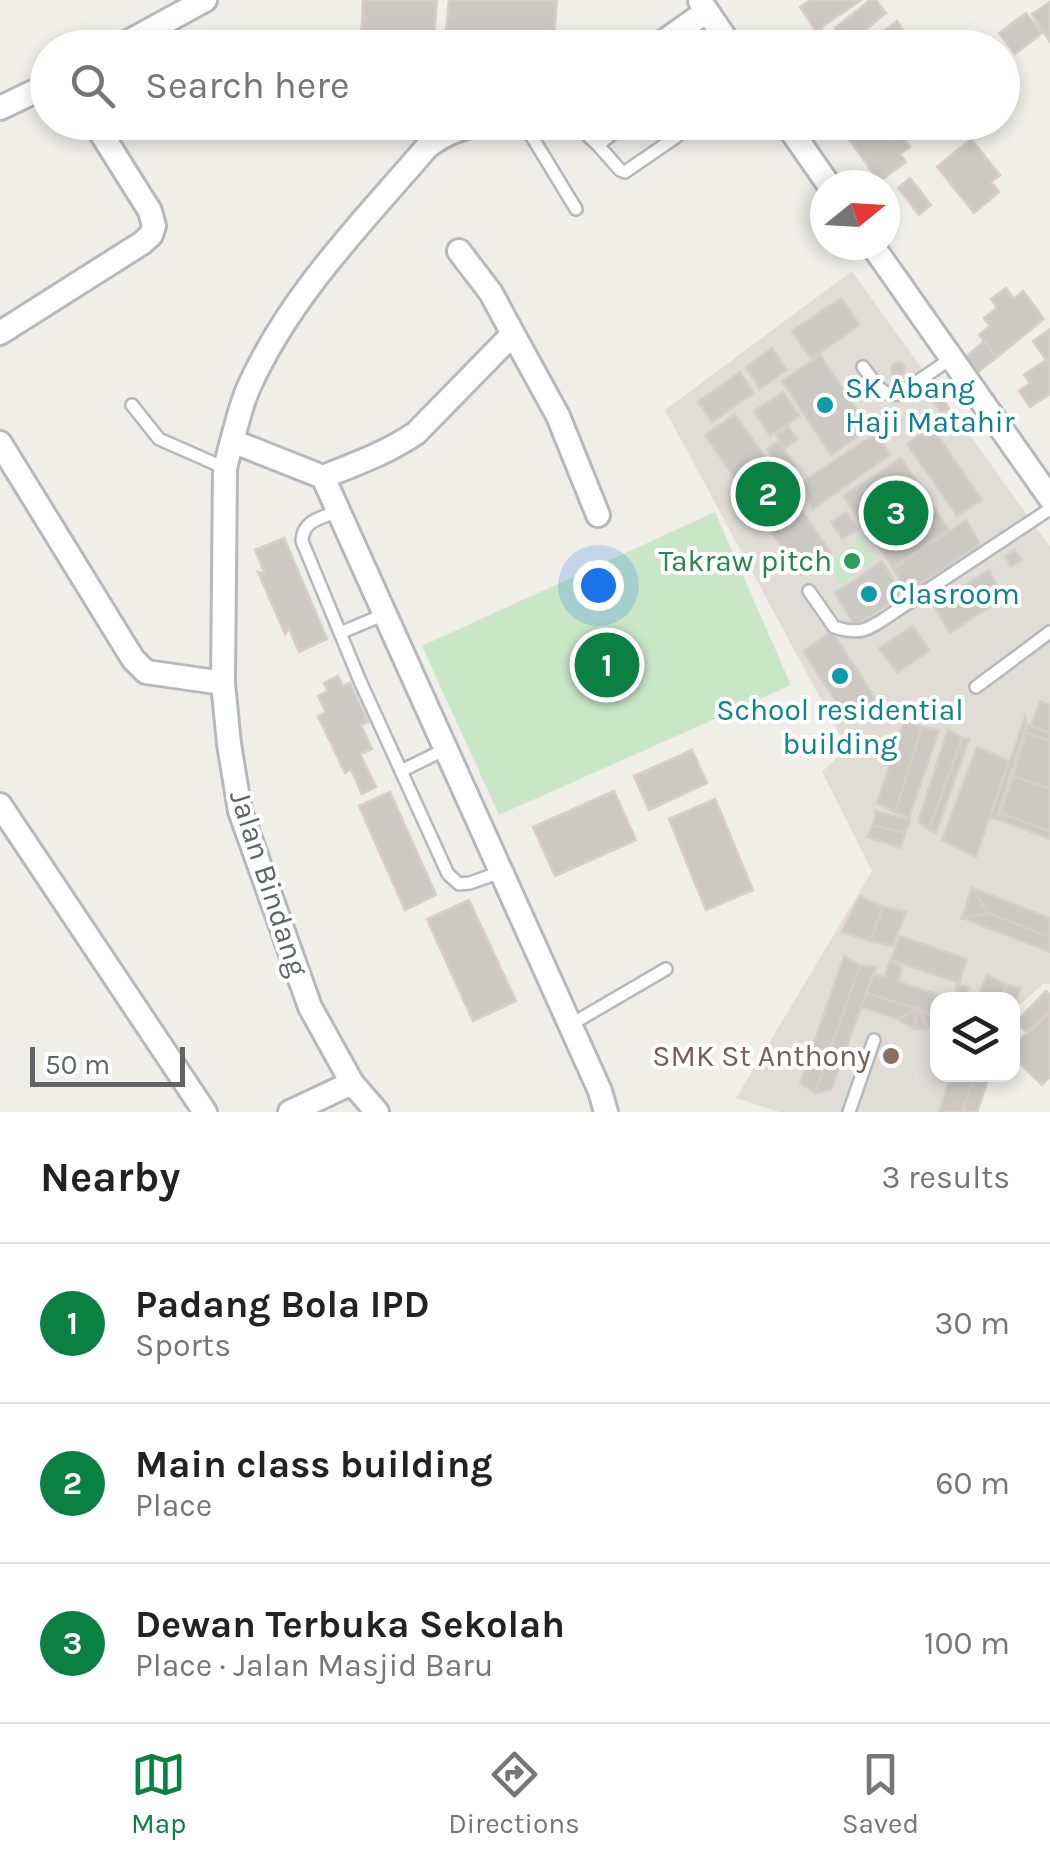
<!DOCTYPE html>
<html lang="en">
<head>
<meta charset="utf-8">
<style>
  body { margin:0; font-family:Karla,sans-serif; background:#f2f2f2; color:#222 }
  .controls { position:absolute; right:30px; bottom:30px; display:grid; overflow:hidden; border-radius:20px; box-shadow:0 5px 15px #0003 }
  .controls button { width:90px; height:90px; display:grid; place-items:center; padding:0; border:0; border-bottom:2px solid #e0e0e0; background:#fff; color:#222; font:50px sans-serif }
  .compass { position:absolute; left:810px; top:170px; width:90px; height:90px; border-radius:50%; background:#fff; box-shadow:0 5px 15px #0003; rotate:72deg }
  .scale { position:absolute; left:30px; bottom:25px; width:155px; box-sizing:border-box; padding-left:10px; border:5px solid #606367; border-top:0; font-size:28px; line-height:35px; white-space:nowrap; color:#606367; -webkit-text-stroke:8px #fff; paint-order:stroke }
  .you { position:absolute; left:598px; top:585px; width:35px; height:35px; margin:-25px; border:8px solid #fff; border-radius:50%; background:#1a73e8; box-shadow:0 0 0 15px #1a73e833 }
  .badge { display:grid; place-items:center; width:65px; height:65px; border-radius:50%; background:#0b8043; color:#fff; font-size:32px; font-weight:700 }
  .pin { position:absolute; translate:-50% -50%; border:5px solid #fff; box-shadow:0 2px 10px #0006 }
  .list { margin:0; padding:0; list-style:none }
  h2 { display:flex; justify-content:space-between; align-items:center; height:130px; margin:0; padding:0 40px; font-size:42px }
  h2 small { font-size:32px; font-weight:400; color:#767676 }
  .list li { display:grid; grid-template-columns:65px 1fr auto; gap:30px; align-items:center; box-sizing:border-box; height:160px; padding:0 40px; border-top:2px solid #e0e0e0 }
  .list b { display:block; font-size:38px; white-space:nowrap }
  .list p { margin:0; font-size:32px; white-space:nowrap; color:#767676 }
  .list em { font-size:32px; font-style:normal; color:#767676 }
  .icon { flex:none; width:55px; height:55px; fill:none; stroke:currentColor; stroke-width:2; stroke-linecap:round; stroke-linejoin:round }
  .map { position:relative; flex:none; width:1050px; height:1112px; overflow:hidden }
  .search { position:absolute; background:#fff; box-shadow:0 5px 15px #0003; left:30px; right:30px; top:30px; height:110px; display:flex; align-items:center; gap:25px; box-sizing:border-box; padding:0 35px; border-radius:55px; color:#767676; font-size:38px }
  .sheet { height:610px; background:#fff }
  nav { display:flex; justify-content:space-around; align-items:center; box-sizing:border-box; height:140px; border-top:2px solid #e0e0e0; background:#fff; font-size:28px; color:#767676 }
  nav a { display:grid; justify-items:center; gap:5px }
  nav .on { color:#0b8043 }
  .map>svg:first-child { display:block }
</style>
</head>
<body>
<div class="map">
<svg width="1050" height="1112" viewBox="0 0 1050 1112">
  <rect width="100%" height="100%" fill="#f0eee9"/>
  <path fill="#e0ddd7" d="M852,271L1050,547V984H1043L1013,1011L1012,999H938V1074L990,1075L977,1112H780L736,1098L872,871L822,772L847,748L665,410Z"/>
  <path fill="#c9e6c7" d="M715,512L791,685L499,815L422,646Z
    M862,538L876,559L840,584L827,563Z"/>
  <path fill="#ccc9c5" stroke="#d5d0c7" stroke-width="2.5" d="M363,0H437L433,48L361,40Z
    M449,0H557L553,48H492L445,43Z
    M811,0H861L816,31L800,7Z
    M870,0H876L886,13L848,44L835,28Z
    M1050,2V42L1032,14Z
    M1026,13L1042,33L1015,54L999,33Z
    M897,21L914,46L860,48Z
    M822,30L833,48H796Z
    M845,122H872L880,134L884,131L891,141L901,134L910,147L900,154L906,162L879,182L840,126Z
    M971,139L1000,175L991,182L999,192L974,213L937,167Z
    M910,178L931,205L919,215L898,188Z
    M1006,288L1014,299L1023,291L1044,319L997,357L979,335L990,326L984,318L997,308L991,299Z
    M841,298L860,325L811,359L792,331Z
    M1050,329V394L1030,407L1019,391L1030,383L1024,375L1046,360L1033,341Z
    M984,341L997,357L978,372L966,357Z
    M772,348L787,370L760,389L746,367Z
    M820,355L869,428L831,455L782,381Z
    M891 369a7 7 0 1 1 14 0a7 7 0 1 1-14 0Z
    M740,372L754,393L712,422L698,402Z
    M936,386L949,409L941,413L927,392Z
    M783,392L800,416L770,436L754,411Z
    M735,414L831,553L801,575L705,435Z
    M931,426L982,500L957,516L907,444Z
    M788,427L797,439L785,448L776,435Z
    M876,433L890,455L813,509L798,485Z
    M778,441L796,466L786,473L767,449Z
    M901,458L949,530L893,567L843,496Z
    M846,512L857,530L842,539L831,522Z
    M966,520L980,544L908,592L893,569Z
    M284,538L327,639L299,652L289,628L285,634L258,572L265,574L255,550Z
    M1015,550L1022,560L1011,566L1005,556Z
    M882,561L903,594L855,626L835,593Z
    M989,570L1004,597L950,633L933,604Z
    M913,626L929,651L897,673L879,648Z
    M832,631L877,701L848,720L803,651Z
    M338,676L343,686L350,683L368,722L361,725L372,749L360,754L376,787L362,794L351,769L345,773L318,716L326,712L318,696L328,691L324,683Z
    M1040,701L1050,705V733L1031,726Z
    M1025,717L1027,724L996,819L990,818Z
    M905,719L922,727L895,812L877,803Z
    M1027,724L1050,733V741L1026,732Z
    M922,727L939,730L909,818L895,812Z
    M948,729L962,738L929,830L918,822Z
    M1026,732L1050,741V789L1013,776Z
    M962,738L969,739L936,833L929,830Z
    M977,747L1009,761L976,857L942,840Z
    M692,750L707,783L649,810L634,776Z
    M1013,776L1050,789V831L1000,813Z
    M614,791L636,840L555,876L533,827Z
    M390,792L436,895L405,910L359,806Z
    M715,799L753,890L706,910L669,819Z
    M876,811L910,820L905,833L873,825Z
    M1000,813L1050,831V839L996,819Z
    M873,825L905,833L901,848L867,837Z
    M972,888L988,913L962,918Z
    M972,888L1050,918V937L988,913Z
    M860,896L883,907L870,941L842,932Z
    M469,900L516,1001L473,1021L427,919Z
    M883,907L906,912L893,946L870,941Z
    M988,913L1050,937V952L962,918Z
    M900,936L967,959L959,983L891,960Z
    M844,956L860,965L815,1093L800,1083Z
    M889,962L902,966L898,982L949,998H953L957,985L969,987L964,999H938V1015L866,993L873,974L884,977Z
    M860,965L876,967L831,1090L815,1093Z
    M987,975L1007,985L1001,999H977Z
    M1007,985L1021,988L1012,1011V999H1001Z
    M1046,991L1050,995V1011L1028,1033L1016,1022Z
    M866,993L918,1009L897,1019L861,1007Z
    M918,1009L914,1029L897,1019Z
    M918,1009L927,1029H914Z
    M1050,1011V1077L1042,1085L1012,1056V1047Z
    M922,1013L938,1017V1030L928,1026Z
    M951,1074H975L962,1112H939Z
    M975,1074H990L977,1112H962Z"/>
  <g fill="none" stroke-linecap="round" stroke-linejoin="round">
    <g stroke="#b5b8bc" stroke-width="16">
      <path id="service" d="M523,122L576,209
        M573,122L598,145
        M628,122L598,145L620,170L625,172L676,137L680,132V125L677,122
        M863,367C873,379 881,398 899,394L952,358
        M132,405L159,439L225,468
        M339,511C321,518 303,520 302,541L360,681L448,874L459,884L470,883L501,872
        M809,591L834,627C862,636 869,629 893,613L1050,509
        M340,633L385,614
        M976,687L1050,632
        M401,771L446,749
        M570,1025L666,969
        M849,1112L874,1040"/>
    </g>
    <g stroke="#b5b8bc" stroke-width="28">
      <path id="minor" d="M700,1L732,48
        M117,48L205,0
        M655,48L707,11
        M0,108L48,85
        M785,122L829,185
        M872,245L1050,498
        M459,251L491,293L513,334L416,433C387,453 355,464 323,477L232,441C237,424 241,405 248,389C289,296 362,223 427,147C448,131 466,126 492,122
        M0,333L142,243L151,235L154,226L150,211L94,122
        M513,334L558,416L598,515
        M232,441L225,468L223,683L229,744L240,811L310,1007L352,1083L377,1112
        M0,443L133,659L146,672L223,683
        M323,477L600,1091L606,1112
        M0,805L205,1112
        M290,1112L352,1083"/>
    </g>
    <use href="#service" stroke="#fff" stroke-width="11"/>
    <use href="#minor" stroke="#fff" stroke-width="22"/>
  </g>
  <g fill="#0f9aa8" stroke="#fff" stroke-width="4">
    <circle cx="825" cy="405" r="10"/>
    <circle cx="869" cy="594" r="10"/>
    <circle cx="840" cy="676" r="10"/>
  </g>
  <circle fill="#2e9e5b" stroke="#fff" stroke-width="4" cx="852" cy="561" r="10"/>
  <circle fill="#8d6e63" stroke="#fff" stroke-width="4" cx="891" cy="1056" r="10"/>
  <g text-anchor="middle" stroke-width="8" stroke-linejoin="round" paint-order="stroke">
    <g font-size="30" fill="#0d838f" stroke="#fff" text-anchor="start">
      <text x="845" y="398">SK Abang<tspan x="845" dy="34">Haji Matahir</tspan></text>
      <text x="889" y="604">Clasroom</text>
      <text x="840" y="720" text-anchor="middle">School residential<tspan x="840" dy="34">building</tspan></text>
    </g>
    <g font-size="30" fill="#27864d" stroke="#fff" text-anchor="end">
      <text x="832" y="571">Takraw pitch</text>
    </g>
    <g font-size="30" fill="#606367" stroke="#fff">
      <text transform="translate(269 883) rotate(72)" y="10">Jalan Bindang</text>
    </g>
    <g font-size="30" fill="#785e54" stroke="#fff" text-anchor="end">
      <text x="871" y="1066">SMK St Anthony</text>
    </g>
  </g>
</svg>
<div class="controls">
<button><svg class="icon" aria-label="layers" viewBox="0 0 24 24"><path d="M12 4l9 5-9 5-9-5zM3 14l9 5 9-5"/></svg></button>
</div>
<svg class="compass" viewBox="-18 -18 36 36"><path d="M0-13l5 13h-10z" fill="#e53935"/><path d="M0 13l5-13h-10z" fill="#767676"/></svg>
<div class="scale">50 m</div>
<div class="you"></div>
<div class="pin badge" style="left:607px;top:665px">1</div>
<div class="pin badge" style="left:768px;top:494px">2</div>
<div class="pin badge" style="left:896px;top:513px">3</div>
<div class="search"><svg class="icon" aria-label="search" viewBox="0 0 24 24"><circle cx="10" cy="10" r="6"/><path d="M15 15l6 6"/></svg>Search here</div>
</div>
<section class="sheet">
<h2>Nearby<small>3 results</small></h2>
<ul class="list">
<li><span class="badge">1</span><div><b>Padang Bola IPD</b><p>Sports</p></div><em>30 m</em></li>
<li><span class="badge">2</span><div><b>Main class building</b><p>Place</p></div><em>60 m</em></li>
<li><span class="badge">3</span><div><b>Dewan Terbuka Sekolah</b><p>Place · Jalan Masjid Baru</p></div><em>100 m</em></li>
</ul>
</section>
<nav>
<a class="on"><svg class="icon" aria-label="map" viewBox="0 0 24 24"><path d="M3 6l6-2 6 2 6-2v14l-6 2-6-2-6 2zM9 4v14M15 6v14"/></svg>Map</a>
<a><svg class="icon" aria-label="directions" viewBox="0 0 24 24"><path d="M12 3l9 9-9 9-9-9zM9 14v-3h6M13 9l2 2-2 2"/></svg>Directions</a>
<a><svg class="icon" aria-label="saved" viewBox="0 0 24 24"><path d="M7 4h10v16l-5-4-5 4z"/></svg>Saved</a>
</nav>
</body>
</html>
